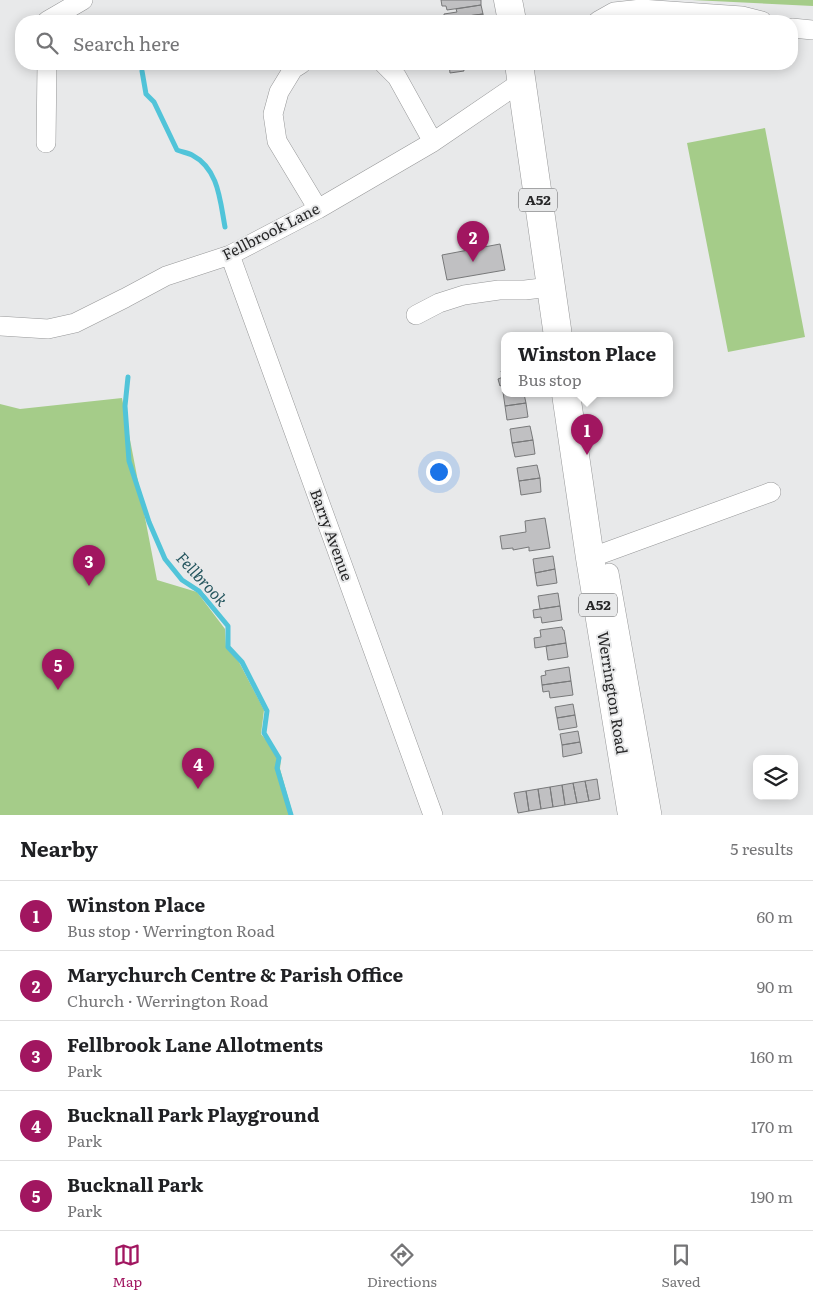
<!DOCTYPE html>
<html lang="en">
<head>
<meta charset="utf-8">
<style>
  body { margin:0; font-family:Literata,serif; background:#f6f6f6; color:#202124 }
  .controls { position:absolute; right:15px; bottom:15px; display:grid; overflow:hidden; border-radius:10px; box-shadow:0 2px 12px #0003 }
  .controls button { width:45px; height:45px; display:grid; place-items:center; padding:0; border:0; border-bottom:1px solid #e0e0e0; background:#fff; color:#202124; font:25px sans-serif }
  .you { position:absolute; left:438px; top:471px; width:18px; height:18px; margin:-12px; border:4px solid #fff; border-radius:50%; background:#1a73e8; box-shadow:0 0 0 8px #1a73e833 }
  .badge { display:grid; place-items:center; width:32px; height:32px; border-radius:50%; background:#a11660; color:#fff; font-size:16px; font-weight:700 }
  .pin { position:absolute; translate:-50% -41px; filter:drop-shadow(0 1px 2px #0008) }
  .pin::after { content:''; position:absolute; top:26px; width:18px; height:15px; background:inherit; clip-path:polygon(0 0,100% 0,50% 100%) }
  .popup { position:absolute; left:501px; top:332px; width:172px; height:65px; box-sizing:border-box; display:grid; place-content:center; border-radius:10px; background:#fff; filter:drop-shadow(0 1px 4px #0005); font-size:16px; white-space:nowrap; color:#757577 }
  .popup b { font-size:19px; color:#202124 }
  .popup::after { content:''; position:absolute; left:50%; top:100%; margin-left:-10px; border:10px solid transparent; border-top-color:#fff }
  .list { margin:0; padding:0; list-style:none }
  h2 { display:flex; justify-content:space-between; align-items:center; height:65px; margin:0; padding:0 20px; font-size:21px }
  h2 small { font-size:16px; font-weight:400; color:#757577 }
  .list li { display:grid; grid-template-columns:32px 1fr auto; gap:15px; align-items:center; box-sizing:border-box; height:70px; padding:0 20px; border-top:1px solid #e0e0e0 }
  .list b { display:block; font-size:19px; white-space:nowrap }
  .list p { margin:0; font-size:16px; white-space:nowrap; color:#757577 }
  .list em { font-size:16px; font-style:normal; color:#757577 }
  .icon { flex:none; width:28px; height:28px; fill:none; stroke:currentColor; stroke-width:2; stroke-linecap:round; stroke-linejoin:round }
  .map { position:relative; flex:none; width:813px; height:815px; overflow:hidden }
  .search { position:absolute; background:#fff; box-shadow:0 2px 12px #0003; left:15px; right:15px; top:15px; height:55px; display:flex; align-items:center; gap:12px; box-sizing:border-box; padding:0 18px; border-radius:20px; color:#757577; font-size:19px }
  .sheet { height:415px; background:#fff }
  nav { display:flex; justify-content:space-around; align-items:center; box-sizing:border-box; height:70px; border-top:1px solid #e0e0e0; background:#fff; font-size:14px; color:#757577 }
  nav a { display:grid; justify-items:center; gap:2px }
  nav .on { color:#a11660 }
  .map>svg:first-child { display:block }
</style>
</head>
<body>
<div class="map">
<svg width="813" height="815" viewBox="0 0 813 815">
  <rect width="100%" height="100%" fill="#e8e9ea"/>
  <path fill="#a5cc89" d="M692,0H813V6Z
    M765,128L805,337L728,352L687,143Z
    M122,398L157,580L197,592L225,629L226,647L239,662L264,710L261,734L281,758L280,769L293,815H0V404L20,409Z"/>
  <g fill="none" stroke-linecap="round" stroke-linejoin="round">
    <path stroke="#51c4d9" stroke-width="5" d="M142,71L146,94L154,102L177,150C182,152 188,153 192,155C219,169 220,201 225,227
      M128,377L125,406L129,461L149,522L165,559L182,580L199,591L228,626V647L242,662L267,711L264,733L279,758L277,768L291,815"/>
  </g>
  <path fill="#c0c0c2" stroke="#78797a" d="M441,0H481V5L447,10L446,6H442Z
    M481,5L483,14L444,19V14L457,12L456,9Z
    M483,14L484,21H442L441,20L444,19Z
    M445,64H476L463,65L464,71L450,73L449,64L445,65Z
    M500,244L505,270L447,280L442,255Z
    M504,369V384L500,386L498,379L503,377L501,371Z
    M503,392H504V394H524L526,403L505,406Z
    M526,403L528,417L507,420L505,406Z
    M530,426L533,440L512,443L510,429Z
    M533,440L535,454L515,457L512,443Z
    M537,465L540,478L519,481L517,468Z
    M540,478L541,492L521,495L519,481Z
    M545,518L550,548L529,551V547L513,550V548L502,549L500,536L526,532L525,521Z
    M553,556L555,569L535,573L533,559Z
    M555,569L557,583L537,586L535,573Z
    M558,593L560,606L540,609L538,596Z
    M560,606L562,620L542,623L541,617L534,618L533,610Z
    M562,627L563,630H564L566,643L535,648L534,638L541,637L540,630Z
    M566,643L568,657L548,660L546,646Z
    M569,667L571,681L542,685L541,676L546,675L545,671Z
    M571,681L573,695L550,698L549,691L543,692L542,685Z
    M573,704L575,715L557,718L555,707Z
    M575,715L577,727L559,730L557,718Z
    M578,731L580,742L562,745L560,734Z
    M580,742L582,753L563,757L562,745Z
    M597,779L600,799L589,801L585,781Z
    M585,781L589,801L577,803L573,783Z
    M573,783L577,803L565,805L562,785Z
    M562,785L565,805L553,807L550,787Z
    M550,787L553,807L541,809L538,789Z
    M538,789L541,809L529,811L526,791Z
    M526,791L529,811L518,813L514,793Z"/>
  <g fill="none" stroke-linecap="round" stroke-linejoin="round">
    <g stroke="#969798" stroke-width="20">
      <path id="minor" d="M47,21L83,0
        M598,21L614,12L641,9L742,16L762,21
        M792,28L813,30
        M301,64L293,69L279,92L273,114L277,141L318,209
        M384,64L397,77L433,142
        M46,143L47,64
        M230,255L433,815
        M416,315L439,303L464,295L499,290H525L550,287
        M0,326L48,329L75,323L125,298L166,276L230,255L318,209L433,142L521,82
        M590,558L771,492
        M609,573L652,815"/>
    </g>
    <g stroke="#969798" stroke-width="29">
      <path id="highway" d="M508,0L512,21
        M519,64L558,336
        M566,394L590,558L632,815"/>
    </g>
    <use href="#minor" stroke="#fff" stroke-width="19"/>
    <use href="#highway" stroke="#fff" stroke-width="28"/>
  </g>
  <g text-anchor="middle" stroke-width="4" stroke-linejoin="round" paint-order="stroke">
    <g fill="#e8e9ea" stroke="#616162" stroke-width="1">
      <rect x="519" y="188.5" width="38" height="23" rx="4"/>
      <rect x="579" y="593.5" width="38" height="23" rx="4"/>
    </g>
    <g font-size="14" font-weight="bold" fill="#272728">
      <text x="538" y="205">A52</text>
      <text x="598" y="610">A52</text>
    </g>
    <g font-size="15" fill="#272728" stroke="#e8e9ea">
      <text transform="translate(271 232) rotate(-27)" y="5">Fellbrook Lane</text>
      <text transform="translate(331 535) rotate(70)" y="5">Barry Avenue</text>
      <text transform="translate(612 693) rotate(81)" y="5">Werrington Road</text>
    </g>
    <g font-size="16" font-style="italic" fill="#25565f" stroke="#e8e9ea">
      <text transform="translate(202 579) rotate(47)" y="6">Fellbrook</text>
    </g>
  </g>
</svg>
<div class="controls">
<button><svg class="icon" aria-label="layers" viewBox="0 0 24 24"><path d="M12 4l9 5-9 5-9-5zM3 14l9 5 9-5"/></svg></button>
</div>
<div class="you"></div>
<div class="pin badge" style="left:587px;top:455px">1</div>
<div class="popup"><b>Winston Place</b>Bus stop</div>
<div class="pin badge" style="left:473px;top:262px">2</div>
<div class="pin badge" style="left:89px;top:586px">3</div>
<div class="pin badge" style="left:198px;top:789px">4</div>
<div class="pin badge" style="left:58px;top:690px">5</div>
<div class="search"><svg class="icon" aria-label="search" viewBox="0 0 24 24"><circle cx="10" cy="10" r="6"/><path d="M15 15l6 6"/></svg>Search here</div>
</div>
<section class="sheet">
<h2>Nearby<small>5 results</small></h2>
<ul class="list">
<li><span class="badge">1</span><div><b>Winston Place</b><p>Bus stop · Werrington Road</p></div><em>60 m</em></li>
<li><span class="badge">2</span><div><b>Marychurch Centre &amp; Parish Office</b><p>Church · Werrington Road</p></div><em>90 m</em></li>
<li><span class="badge">3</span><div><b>Fellbrook Lane Allotments</b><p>Park</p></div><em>160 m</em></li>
<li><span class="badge">4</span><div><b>Bucknall Park Playground</b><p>Park</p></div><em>170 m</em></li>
<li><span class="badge">5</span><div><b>Bucknall Park</b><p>Park</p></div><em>190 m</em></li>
</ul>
</section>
<nav>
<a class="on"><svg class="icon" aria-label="map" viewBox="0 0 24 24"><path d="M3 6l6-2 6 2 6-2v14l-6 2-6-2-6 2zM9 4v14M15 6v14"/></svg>Map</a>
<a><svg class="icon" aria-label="directions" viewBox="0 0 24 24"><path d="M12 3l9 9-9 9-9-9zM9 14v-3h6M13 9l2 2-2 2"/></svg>Directions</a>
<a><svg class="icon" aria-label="saved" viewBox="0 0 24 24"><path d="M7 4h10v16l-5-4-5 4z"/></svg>Saved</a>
</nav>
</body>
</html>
